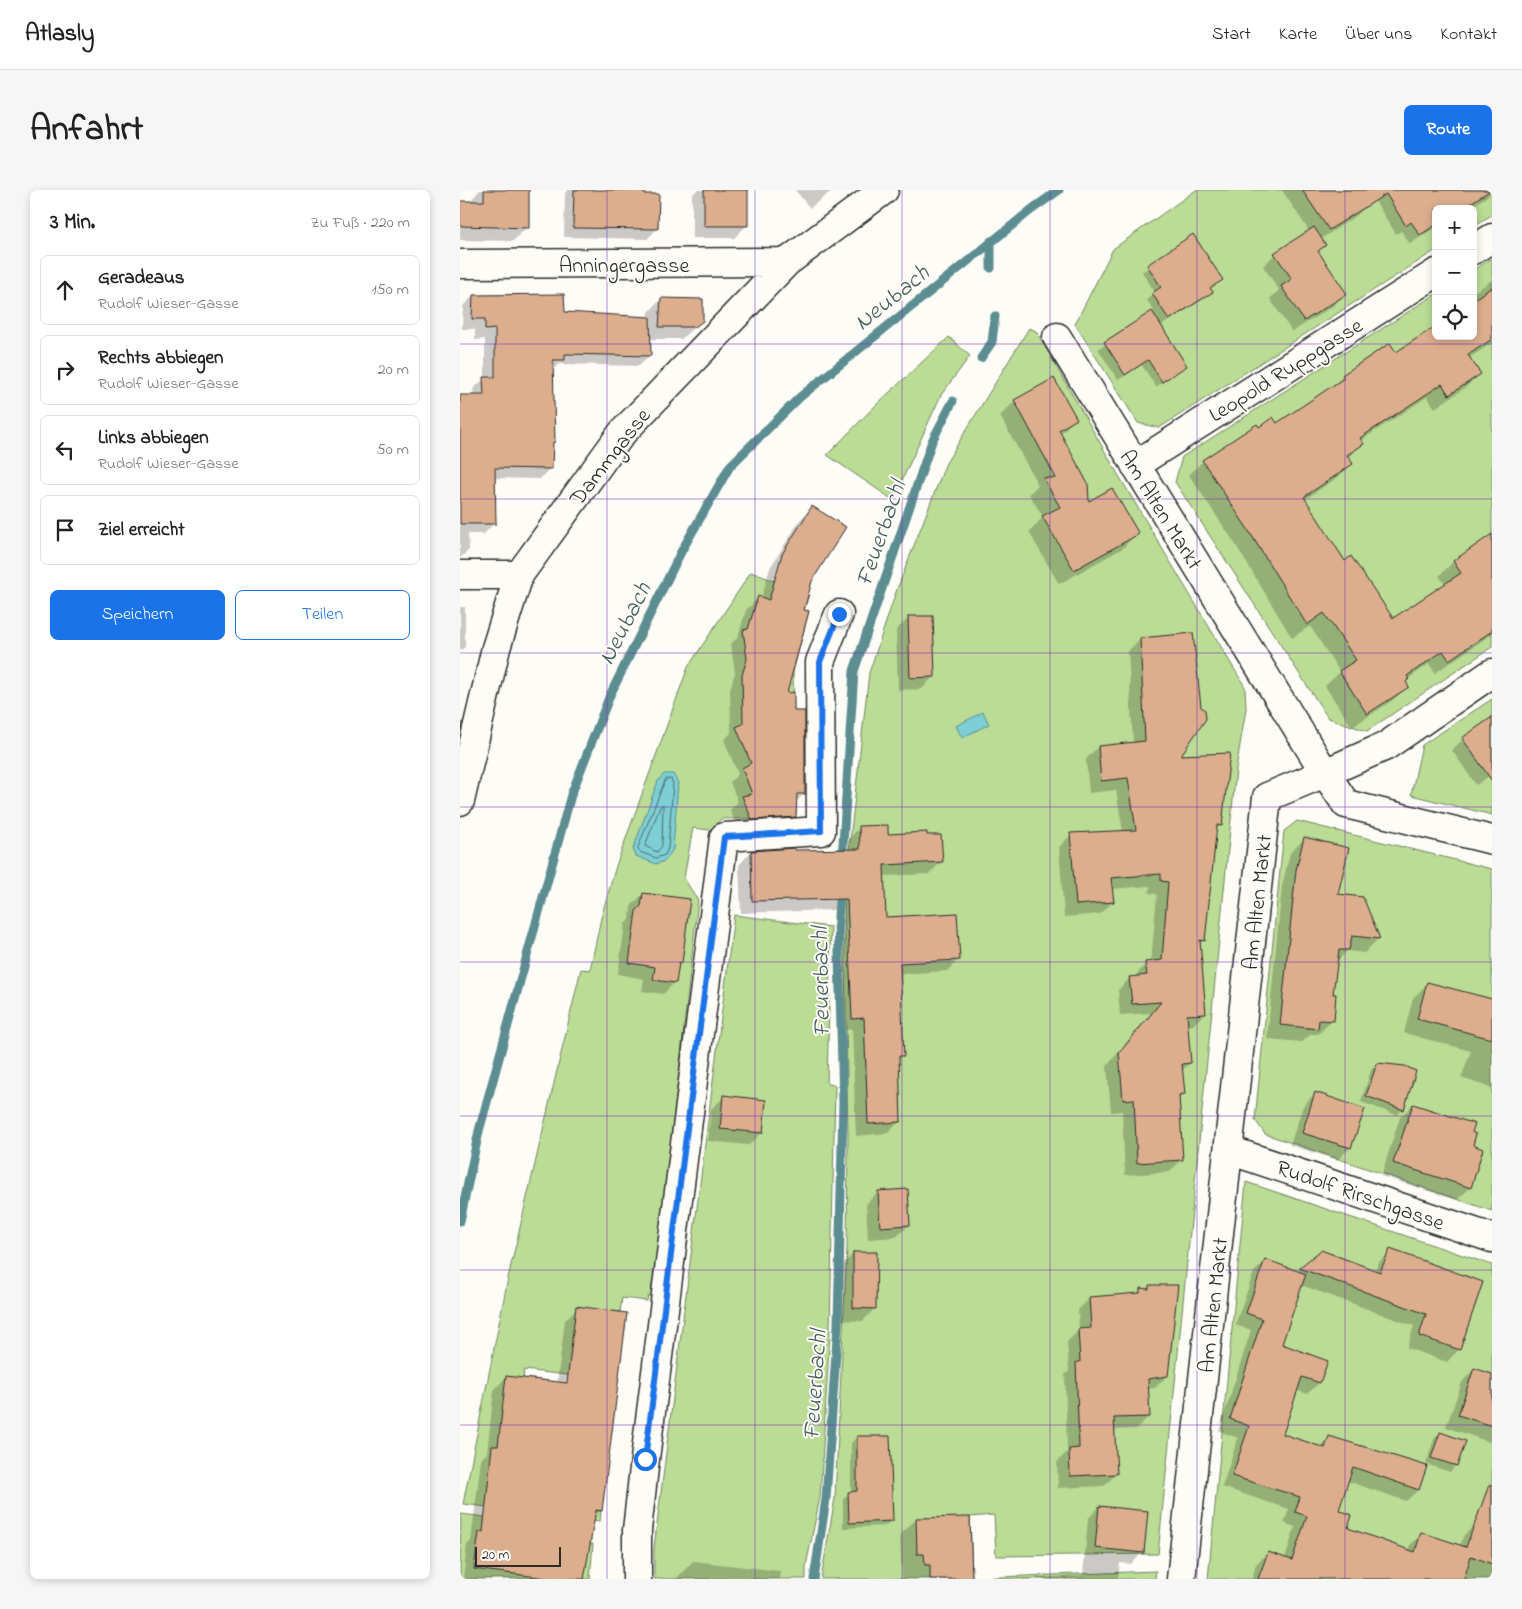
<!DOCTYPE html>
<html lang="de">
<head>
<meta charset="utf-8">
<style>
  body { margin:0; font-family:"Indie Flower",sans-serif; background:#f6f6f6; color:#222 }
  .controls { position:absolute; right:15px; top:15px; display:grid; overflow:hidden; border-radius:8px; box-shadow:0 2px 8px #0003 }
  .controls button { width:45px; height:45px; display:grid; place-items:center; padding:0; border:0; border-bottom:1px solid #e0e0e0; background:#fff; color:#222; font:25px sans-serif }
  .scale { position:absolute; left:15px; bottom:12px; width:86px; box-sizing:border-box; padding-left:5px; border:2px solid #2b2b2b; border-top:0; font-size:14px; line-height:18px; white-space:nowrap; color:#2b2b2b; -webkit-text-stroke:4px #fdfcf7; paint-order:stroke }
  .stop { position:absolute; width:15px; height:15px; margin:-11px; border:4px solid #1a73e8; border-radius:50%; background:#fff }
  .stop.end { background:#1a73e8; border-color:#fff; box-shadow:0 1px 5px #0008 }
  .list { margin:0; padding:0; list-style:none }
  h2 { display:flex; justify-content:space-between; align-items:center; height:65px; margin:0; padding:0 20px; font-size:21px }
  h2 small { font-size:16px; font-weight:400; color:#767676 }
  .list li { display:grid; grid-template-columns:32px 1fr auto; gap:15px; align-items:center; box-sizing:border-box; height:70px; margin:0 10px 10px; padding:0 10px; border:1px solid #e0e0e0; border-radius:8px }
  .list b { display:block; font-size:19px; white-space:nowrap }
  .list p { margin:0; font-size:16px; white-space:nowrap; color:#767676 }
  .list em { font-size:16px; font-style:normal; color:#767676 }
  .actions { display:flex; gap:10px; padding:15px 20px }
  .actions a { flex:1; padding:11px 0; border:1px solid #1a73e8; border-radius:8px; text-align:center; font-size:18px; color:#1a73e8 }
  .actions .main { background:#1a73e8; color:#fff }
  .icon { flex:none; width:28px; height:28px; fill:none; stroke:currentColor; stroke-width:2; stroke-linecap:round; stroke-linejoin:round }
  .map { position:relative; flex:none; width:1032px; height:1389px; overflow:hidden; border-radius:8px }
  header { display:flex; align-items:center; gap:30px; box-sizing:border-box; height:70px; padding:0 25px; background:#fff; border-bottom:1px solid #e0e0e0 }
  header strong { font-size:24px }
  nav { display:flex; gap:28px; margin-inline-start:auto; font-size:18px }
  .intro { display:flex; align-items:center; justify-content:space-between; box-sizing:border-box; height:120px; padding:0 30px }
  h1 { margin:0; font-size:35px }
  .button { padding:12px 22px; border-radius:8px; background:#1a73e8; color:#fff; font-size:18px; font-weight:700 }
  main { display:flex; gap:30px; padding:0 30px }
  aside { flex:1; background:#fff; border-radius:8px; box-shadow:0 2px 8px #0003 }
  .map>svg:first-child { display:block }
</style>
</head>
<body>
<header>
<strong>Atlasly</strong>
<nav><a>Start</a><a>Karte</a><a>Über uns</a><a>Kontakt</a></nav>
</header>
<div class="intro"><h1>Anfahrt</h1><a class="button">Route</a></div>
<main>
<aside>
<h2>3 Min.<small>Zu Fuß · 220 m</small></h2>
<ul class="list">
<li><svg class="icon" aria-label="ahead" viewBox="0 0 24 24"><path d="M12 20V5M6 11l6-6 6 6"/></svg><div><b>Geradeaus</b><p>Rudolf Wieser-Gasse</p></div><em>150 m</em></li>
<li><svg class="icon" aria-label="right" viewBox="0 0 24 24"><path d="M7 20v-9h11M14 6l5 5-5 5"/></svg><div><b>Rechts abbiegen</b><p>Rudolf Wieser-Gasse</p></div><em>20 m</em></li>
<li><svg class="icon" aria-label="left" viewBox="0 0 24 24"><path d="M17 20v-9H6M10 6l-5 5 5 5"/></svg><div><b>Links abbiegen</b><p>Rudolf Wieser-Gasse</p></div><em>50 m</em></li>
<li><svg class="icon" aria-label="arrive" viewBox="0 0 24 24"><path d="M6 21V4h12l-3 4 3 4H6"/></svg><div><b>Ziel erreicht</b></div></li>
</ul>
<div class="actions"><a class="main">Speichern</a><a>Teilen</a></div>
</aside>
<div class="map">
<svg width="1032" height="1389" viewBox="0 0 1032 1389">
  <rect width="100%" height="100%" fill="#fdfcf7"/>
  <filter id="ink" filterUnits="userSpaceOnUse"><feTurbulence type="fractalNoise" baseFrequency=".02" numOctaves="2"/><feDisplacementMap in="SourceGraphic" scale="10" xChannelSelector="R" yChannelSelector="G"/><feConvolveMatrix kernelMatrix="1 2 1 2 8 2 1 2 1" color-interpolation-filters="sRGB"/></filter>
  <g filter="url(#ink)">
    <path fill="#badc95" stroke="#728460" d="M736,0H1032V25L1013,36V19H976V60L699,238L678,233L615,134L653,59Z
      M1032,68V457L907,541L868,528L715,292L722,267L976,104V146H1013V80Z
      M569,138L576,141L659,286L785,497L786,519L776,579L698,1364L536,1366L534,1325L510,1327L512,1388L696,1381L695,1389H361L375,1308L387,1057L388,948L384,703L409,483L436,402L486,273Z
      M489,147L510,166L481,205L433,310L367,265L415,216Z
      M291,382L349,404L344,420L349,421L333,482L336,624H333L331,628L261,629L250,640L233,638L224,688L238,711L194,1107L188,1106L187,1111L162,1108L160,1122L116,1117L149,1190L64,1180L63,1188L93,1192L96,1315L141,1321L140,1331L3,1314L48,1088L121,779L130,780L141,728L156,676L228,477Z
      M1032,509V625L951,605L962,555Z
      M837,631L1032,679V1021L805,944L795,930L824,641Z
      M274,725L371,737L367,894L375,895L370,1142L360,1307L346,1376V1389H194V1358Z
      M786,992L1032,1075V1389H748Z
      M1,1324L107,1337L122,1353L133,1354L130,1389H0Z"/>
    <path fill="#7dced5" stroke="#5c8d91" d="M523,522L529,534L502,548L496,536Z
      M204,584H213L218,593L213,659L205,671L196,674L176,666L173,659L198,591Z"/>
    <path fill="#0003" d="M20,0H68L67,37L53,51L0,50V11H10Z
      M108,0H183L197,39L187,49L104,47L105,3Z
      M237,0H287L286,36L274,48H232V5Z
      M335,0H373L350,18Z
      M822,0H901L910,13L897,25L861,49L865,55L858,62L885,104L873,116L832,142L810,109L819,100L803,76L815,64L849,41Z
      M926,0H1032V3L1008,19H976V37L950,54L941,41L936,44L915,11Z
      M733,46L761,90L749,99L751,102L745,108L701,136L726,176L696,197L682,175L658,190L638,159L694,121L687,110L695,102L682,82Z
      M1032,90V153L1009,168L1019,184L1005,198L975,218L967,207L900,251L902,254L888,268L892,273L878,287L844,310L885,372L932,429L985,394L979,386L993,372L1032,346V444L975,483L969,474L948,489L944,492L947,497L933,510L892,537L865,496L880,482L850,436L832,448L774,352L729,285L743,271L799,238L817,235L869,200L883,186L930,155L936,164L976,146H1013V103Z
      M13,106L103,123L188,128L189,122L201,109L241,131L221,149H189L190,165L179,176L100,174L92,180L94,251L91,254L90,278L80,289L34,288V333L24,344H8L9,360L0,368V206H14L13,199L25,188V149L15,150V139H2L3,116Z
      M593,190L615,229L600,244L628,313L677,343L663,358L599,394L569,342L583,327L569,304L578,295L540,226L555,211Z
      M352,317L351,391L342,421L326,504L333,522L344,604L335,613V626L322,639L279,642L270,620L278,612L270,592L278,584L264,550L271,543L270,499L275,483L271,454L278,447L286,420L298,408L301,409L310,378L340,330Z
      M0,417H5V457L0,461Z
      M449,428L474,486L462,499L438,500L436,440Z
      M680,449L719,567L761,635L755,641L744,750L739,754L745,823L733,835L727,836L730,873L722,881L724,904L718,909L722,969L710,982L665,985L662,921L651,922L647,876L691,823L660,825L658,800L670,788H674L686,773L691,772L697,704L689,703L690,696L651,699L653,712L640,724L604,727L599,657L611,645L663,642L656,600L629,603L626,569L638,557L673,554L668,461Z
      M1003,549L1032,584L1016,595L992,560Z
      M400,637L427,646L481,672L469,684L423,686L425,728L499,769L487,781L440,784L443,865L438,870L440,931L428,943L396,946L392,839L381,840L375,720L281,723L279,675L291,662L388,660V650Z
      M844,649L876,705L918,749L904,763L887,761L876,772L872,805L873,830L858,844H851L842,852L807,849L822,696L830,663Z
      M183,704L221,773L217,777L214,793L203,804L182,801L184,789L158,784L165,734L170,729L171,716Z
      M967,794L1032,810V898L1001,888L1011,861L944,843L953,808Z
      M917,874L943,919L937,925L901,912L911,880Z
      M855,903L903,919L890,958L877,970L830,955L843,916Z
      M264,907L302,943L289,955L248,951L251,919Z
      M953,915L1011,943L1010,998L997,1010L921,986L940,927Z
      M418,1002L449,1035L436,1047L408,1049L406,1014Z
      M861,1061L915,1081L918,1073L931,1061L999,1159L987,1172L947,1158L954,1136L841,1095L820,1155L859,1193L847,1204L836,1200L821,1244L860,1257L869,1248L965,1277L958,1300L946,1311L887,1291L877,1321L886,1339L948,1361L950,1355L962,1344L1000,1356L1004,1345L1016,1334L1032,1340V1389H792L796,1374L808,1363L825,1369L835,1337L824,1333L829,1319L762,1297L778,1248L759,1241L791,1140L775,1135L794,1082L806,1071L837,1082Z
      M394,1063L415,1118L403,1131L381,1130V1076Z
      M690,1097L707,1186L695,1198L687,1199L688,1227L676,1239L653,1240L656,1284L644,1296L598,1298L597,1272L607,1262L605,1185L609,1181L607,1152L619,1140L618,1120L630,1108L675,1105L681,1100H686Z
      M117,1118L141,1320L134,1328L123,1389H3L7,1355L11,1351L21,1269L27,1263L34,1200L46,1187L97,1193L105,1130Z
      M1014,1179L1032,1185V1253L986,1237L1002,1192Z
      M980,1243L1004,1251L995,1276L990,1282L966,1274L974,1249Z
      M397,1247L431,1331L425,1336L383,1338V1309L391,1303V1253Z
      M639,1317L682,1363L671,1374L660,1373L658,1389H556L623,1385L628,1329Z
      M456,1329L510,1389H442L440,1345Z
      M233,1371L320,1381L319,1389H216Z"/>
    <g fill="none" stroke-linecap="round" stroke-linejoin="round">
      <path stroke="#4c6c6f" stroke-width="1" d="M206,589H211L213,594L208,658L205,665L196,668L180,662L178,658Z
        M203,615L202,656L197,662L185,656L200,617Z"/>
      <path stroke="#5c8d91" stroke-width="9" d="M531,51V78
        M521,168L532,152L535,126
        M382,670L394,481L472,251L493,211
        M0,1031L19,941L111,605L150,505L222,360L270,276L340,207L571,20L599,0
        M354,1389L366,1309L378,1134L383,912L378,727L380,698"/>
    </g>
    <path fill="#dcae8d" stroke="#2b2b2b" d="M24,0H69V38L0,36V11H24Z
      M114,0H184V4H199L198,39L113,38Z
      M244,0H288V36H244Z
      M842,0H1031L1001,19H976V35L960,45L951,32L946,36L926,4L869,40Z
      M854,37L866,55L858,61L887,104L844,131L821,96L832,89L814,63Z
      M733,44L763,90L750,98L753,102L709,130L692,103L701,97L687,75Z
      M1032,97V149L1008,165L1021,184L989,205L982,194L900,248L904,254L887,265L893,274L844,307L885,371L891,366L933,428L1001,383L993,371L1032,344V441L989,470L983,461L947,486L949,489L946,492L949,497L907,524L879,481L896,470L864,423L847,435L787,338L742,270L797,234L799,237L813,227L817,233L884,188L882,185L930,153L936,162L976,136V146H1013V110Z
      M104,104L105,122L190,127L191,166L105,164V170H93L95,252H93L92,279L35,278L36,334H0V205H24L23,187H35V139L25,140V129H12L13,105Z
      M201,108L243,109V131L235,137H199Z
      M692,121L727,176L702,192L688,170L665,185L644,152Z
      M594,188L617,229L599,240L628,294L629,311L652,298L679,344L614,380L582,326L600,317L583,288H596L554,210Z
      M352,316L386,337L352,391L344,420L349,421L327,503L334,502V521H345V604H337L336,627L292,630L282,606L292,604L282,578L291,573L276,537L283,534L282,485L287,469L283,440L288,439L298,406L309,410L322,364Z
      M448,426H473L475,487L450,488Z
      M733,443L741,517L745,520L746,529L721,565L770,563L762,636L757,635L745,751L740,750L746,824L727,825L731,873L722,874L725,904L719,905L723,970L677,973L674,909L663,910L659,863L701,812L672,814L669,787L687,785L685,772L702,770L708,692L701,691V684L651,688L654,712L616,715L610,643L676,640L668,588L641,591L638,556L685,551L680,448Z
      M1032,527V591L1002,548Z
      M428,635V644L467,642V645H481L483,672L424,675L426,727L497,723L500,770L440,773L444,866H439L441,932L408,934L404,828L392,829L387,709L292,711L291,661L335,658V660L400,659L399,636Z
      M844,647L889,658L878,704L903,707L920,749L892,746L889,760H879L873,804H876L874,831L859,830L858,839L820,835L836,680Z
      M183,703L230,709L222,773H219L216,793L193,790L195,777L169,773L176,721L181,716Z
      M967,792L1032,809V849L957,829Z
      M917,873L945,876L956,881L944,920L906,906Z
      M855,902L905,919L891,958L842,943Z
      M263,905L306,910L303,943L260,939Z
      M953,914L1015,934L1012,942L1016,944L1013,955L1023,959L1011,998L933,973Z
      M448,999L450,1035L420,1037L418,1001Z
      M930,1059L1023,1092L1000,1160L959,1146L966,1124L839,1078L861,1060L920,1082Z
      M393,1062H417L416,1119L393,1118Z
      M805,1069L846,1084L822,1154L868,1171L860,1193L842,1187L823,1244L865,1258L869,1246L967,1276L959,1300L893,1277L879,1320L892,1325L888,1338L955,1362L961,1342L1006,1357L1029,1295H1032V1374L1011,1366L1004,1389H798L808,1362L832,1370L847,1326L835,1322L840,1307L772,1286L789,1236L770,1229L802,1129L786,1123Z
      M689,1095H718L708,1186L688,1189L690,1227L654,1228L657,1284L610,1286L609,1259L619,1258L616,1172H620L618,1139L631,1138L629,1107L680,1103V1098L689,1099Z
      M116,1116L167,1123L142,1321L136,1320L124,1389H94L14,1379L19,1342H23L32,1256H38L46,1186L107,1193Z
      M1014,1178L1032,1184V1236L998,1225Z
      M980,1242L1006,1251L997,1276L971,1268Z
      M397,1246H430L433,1331L389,1333L388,1302L397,1301Z
      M639,1316L688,1321L684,1363L635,1358Z
      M510,1327L512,1389H470V1375H465L464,1364H457L456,1328Z"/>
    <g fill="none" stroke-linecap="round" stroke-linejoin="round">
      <g stroke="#2b2b2b" stroke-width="31">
        <path id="minor" d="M1013,60L1032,48
          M0,74L327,72
          M597,147L865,583L807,607L721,1389
          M675,275L976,83
          M0,385H59
          M1032,483L926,556L865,583L886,614L1032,650
          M0,611L36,458L59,385L162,243L327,72L424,0
          M769,960L1032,1048
          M177,1389V1340L185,1269L264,647L361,641L360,472L379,424"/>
      </g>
      <use href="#minor" stroke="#fdfcf7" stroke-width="28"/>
    </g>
  </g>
  <g fill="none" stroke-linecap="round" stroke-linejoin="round" filter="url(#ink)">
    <path stroke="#1a73e8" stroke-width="6" d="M185,1269L264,647L361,641L360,472L379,424"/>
  </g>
  <path fill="none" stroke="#7b2cbf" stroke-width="1" stroke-opacity="0.55" d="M147,0V1389M295,0V1389M442,0V1389M590,0V1389M737,0V1389M885,0V1389M0,154H1032M0,309H1032M0,463H1032M0,617H1032M0,772H1032M0,926H1032M0,1080H1032M0,1235H1032"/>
  <g text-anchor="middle" stroke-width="4" stroke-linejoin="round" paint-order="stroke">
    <g font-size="22" fill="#2b2b2b" stroke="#fdfcf7">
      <text x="164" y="82">Anningergasse</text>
      <text transform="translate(825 179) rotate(-32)" y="8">Leopold Ruppgasse</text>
      <text transform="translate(149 266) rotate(-52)" y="8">Dammgasse</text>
      <text transform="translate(702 319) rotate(58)" y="8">Am Alten Markt</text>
      <text transform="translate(796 712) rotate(-84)" y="8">Am Alten Markt</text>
      <text transform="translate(901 1004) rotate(19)" y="8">Rudolf Rirschgasse</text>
      <text transform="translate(752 1115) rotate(-84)" y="8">Am Alten Markt</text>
    </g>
    <g font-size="24" font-style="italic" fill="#445c5e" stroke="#fdfcf7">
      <text transform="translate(431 107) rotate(-39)" y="8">Neubach</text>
      <text transform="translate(420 343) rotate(-71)" y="8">Feuerbachl</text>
      <text transform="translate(164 433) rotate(-63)" y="8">Neubach</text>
      <text transform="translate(360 792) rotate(-91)" y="8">Feuerbachl</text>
      <text transform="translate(354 1195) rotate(-86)" y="8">Feuerbachl</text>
    </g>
  </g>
</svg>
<div class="controls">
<button>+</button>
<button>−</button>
<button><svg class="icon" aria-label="locate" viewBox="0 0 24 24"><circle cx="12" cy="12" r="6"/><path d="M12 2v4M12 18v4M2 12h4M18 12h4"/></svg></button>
</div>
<div class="scale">20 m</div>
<div class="stop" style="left:185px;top:1269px"></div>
<div class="stop end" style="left:379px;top:424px"></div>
</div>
</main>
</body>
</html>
